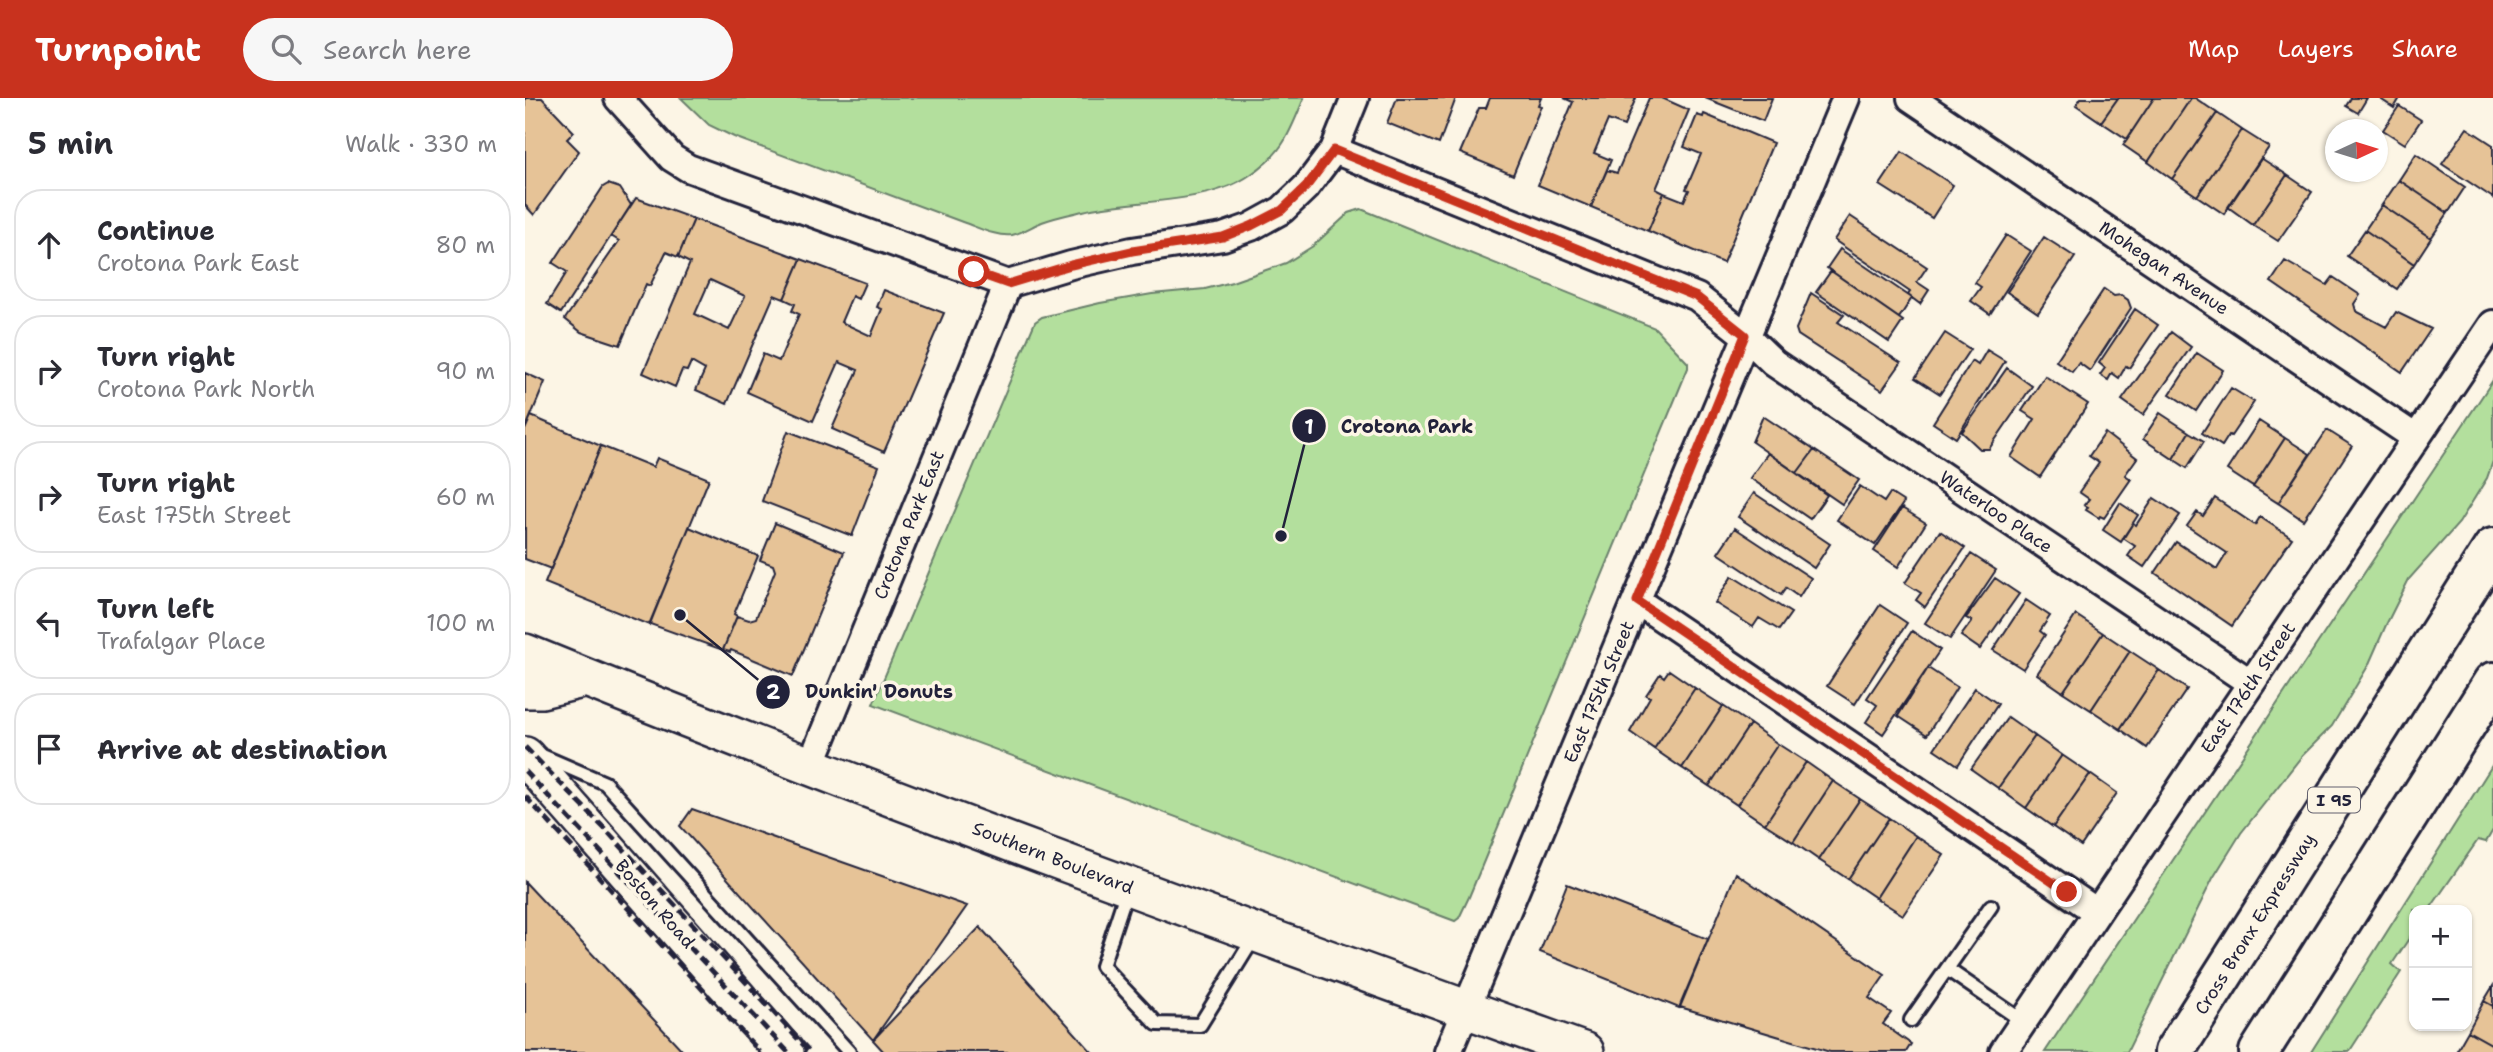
<!DOCTYPE html>
<html lang="en">
<head>
<meta charset="utf-8">
<style>
  body { margin:0; font-family:"Shantell Sans",sans-serif; background:#f7f7f7; color:#2b2b33 }
  .controls { position:absolute; right:21px; bottom:21px; display:grid; overflow:hidden; border-radius:14px; box-shadow:0 2px 5px #0004 }
  .controls button { width:63px; height:63px; display:grid; place-items:center; padding:0; border:0; border-bottom:2px solid #e1e1e2; background:#fff; color:#2b2b33; font:35px sans-serif }
  .compass { position:absolute; left:1800px; top:21px; width:63px; height:63px; border-radius:50%; background:#fff; box-shadow:0 2px 5px #0004; rotate:86deg }
  .stop { position:absolute; width:21px; height:21px; margin:-16px; border:5px solid #c8321e; border-radius:50%; background:#fff }
  .stop.end { background:#c8321e; border-color:#fff; box-shadow:0 2px 7px #0008 }
  .list { margin:0; padding:0; list-style:none }
  h2 { display:flex; justify-content:space-between; align-items:center; height:91px; margin:0; padding:0 28px; font-size:30px }
  h2 small { font-size:23px; font-weight:400; color:#7c7c81 }
  .list li { display:grid; grid-template-columns:46px 1fr auto; gap:21px; align-items:center; box-sizing:border-box; height:112px; margin:0 14px 14px; padding:0 14px; border:2px solid #e1e1e2; border-radius:28px }
  .list b { display:block; font-size:26px; white-space:nowrap }
  .list p { margin:0; font-size:23px; white-space:nowrap; color:#7c7c81 }
  .list em { font-size:23px; font-style:normal; color:#7c7c81 }
  .icon { flex:none; width:38px; height:38px; fill:none; stroke:currentColor; stroke-width:2; stroke-linecap:round; stroke-linejoin:round }
  .map { position:relative; flex:none; width:1968px; height:954px; overflow:hidden }
  header { display:flex; align-items:center; gap:42px; box-sizing:border-box; height:98px; padding:0 35px; background:#c8321e; color:#fff }
  header strong { font-size:33px }
  nav { display:flex; gap:38px; margin-inline-start:auto; font-size:24px }
  .search { width:490px; height:63px; background:#f7f7f7; display:flex; align-items:center; gap:18px; box-sizing:border-box; padding:0 24px; border-radius:38px; color:#7c7c81; font-size:26px }
  main { display:flex }
  aside { flex:1; background:#fff }
  .map>svg:first-child { display:block }
</style>
</head>
<body>
<header>
<strong>Turnpoint</strong>
<div class="search"><svg class="icon" aria-label="search" viewBox="0 0 24 24"><circle cx="10" cy="10" r="6"/><path d="M15 15l6 6"/></svg>Search here</div>
<nav><a>Map</a><a>Layers</a><a>Share</a></nav>
</header>
<main>
<aside>
<h2>5 min<small>Walk · 330 m</small></h2>
<ul class="list">
<li><svg class="icon" aria-label="ahead" viewBox="0 0 24 24"><path d="M12 20V5M6 11l6-6 6 6"/></svg><div><b>Continue</b><p>Crotona Park East</p></div><em>80 m</em></li>
<li><svg class="icon" aria-label="right" viewBox="0 0 24 24"><path d="M7 20v-9h11M14 6l5 5-5 5"/></svg><div><b>Turn right</b><p>Crotona Park North</p></div><em>90 m</em></li>
<li><svg class="icon" aria-label="right" viewBox="0 0 24 24"><path d="M7 20v-9h11M14 6l5 5-5 5"/></svg><div><b>Turn right</b><p>East 175th Street</p></div><em>60 m</em></li>
<li><svg class="icon" aria-label="left" viewBox="0 0 24 24"><path d="M17 20v-9H6M10 6l-5 5 5 5"/></svg><div><b>Turn left</b><p>Trafalgar Place</p></div><em>100 m</em></li>
<li><svg class="icon" aria-label="arrive" viewBox="0 0 24 24"><path d="M6 21V4h12l-3 4 3 4H6"/></svg><div><b>Arrive at destination</b></div></li>
</ul>
</aside>
<div class="map">
<svg width="1968" height="954" viewBox="0 0 1968 954">
  <rect width="100%" height="100%" fill="#fcf5e5"/>
  <filter id="ink" filterUnits="userSpaceOnUse"><feTurbulence type="fractalNoise" baseFrequency=".0143" numOctaves="2"/><feDisplacementMap in="SourceGraphic" scale="14" xChannelSelector="R" yChannelSelector="G"/><feConvolveMatrix kernelMatrix="1 2 1 2 8 2 1 2 1" color-interpolation-filters="sRGB"/></filter>
  <g filter="url(#ink)">
    <path fill="#b3df9d" stroke="#6a806c" stroke-width="2" d="M156,0H779C764,36 759,54 725,77C682,107 609,101 558,113C545,116 530,119 517,124C507,128 497,135 487,137C472,139 454,130 440,125L209,39L184,27Z
      M836,111L1130,230L1163,265V270L944,799L934,820L930,823L348,606L510,224L517,219L575,205L627,196L680,191L707,184L761,165L788,148L824,115Z
      M1968,282V363L1962,380L1934,425L1884,481L1861,527L1843,568L1807,628L1777,658L1716,735L1688,780L1602,954H1520Z
      M1968,666V732L1961,744L1953,742L1904,812H1889V833L1867,866L1876,874L1824,954H1786Z"/>
    <path fill="#e6c397" stroke="#22223b" stroke-width="2" fill-rule="evenodd" d="M0,0H17L49,34L42,41L54,53L9,117L0,107Z
      M872,0H931L914,46L862,25Z
      M965,0H1016L1013,7L1016,8L988,77L935,55L954,10H961Z
      M1039,0H1111L1099,28L1083,22L1069,55L1086,62L1066,109L1013,87L1048,4Z
      M1124,0H1137L1164,12L1131,91L1139,95L1123,133L1066,109L1082,72L1092,75Z
      M1180,0H1247L1238,23Z
      M1556,0H1593L1576,24L1551,7Z
      M1593,0H1629L1602,41L1576,24Z
      M1629,0H1666L1623,64L1598,47Z
      M1666,0H1670L1692,15L1647,81L1623,64Z
      M1826,0H1842L1833,15L1821,8Z
      M1854,0H1875L1869,10Z
      M1874,8L1896,22L1880,46L1858,32Z
      M1692,15L1717,32L1672,98L1647,81Z
      M1179,16L1248,45L1198,165L1123,133L1139,95L1159,103L1164,92L1161,91L1176,56L1159,49L1172,17L1178,19Z
      M1942,30L1968,47V100L1917,66Z
      M1717,32L1744,49L1699,116L1672,98Z
      M1377,54L1428,87L1407,120L1355,87Z
      M1891,56L1940,89L1923,115L1874,82Z
      M1736,60L1762,77L1728,127L1703,109Z
      M1762,77L1787,94L1753,143L1728,127Z
      M1874,82L1923,115L1906,140L1857,107Z
      M83,86L95,90L106,107L36,215L22,206L42,174L28,165L78,89Z
      M111,100L169,121L153,159L141,154L125,188L121,186L95,247L56,234L40,221L94,143L86,138Z
      M1857,107L1906,140L1889,166L1840,132Z
      M1325,118L1402,169L1392,184L1404,192L1395,206L1383,197L1385,194L1309,142Z
      M169,121L276,161L259,201L249,197L202,306L171,292L180,272L166,264L162,273L157,272L150,289L118,275L165,165L153,159ZM185,182L220,198L204,232L170,216Z
      M1840,132L1889,166L1872,191L1822,158Z
      M1481,137L1506,153L1465,216L1446,203L1456,189L1450,185Z
      M1519,139L1550,159L1513,215L1482,194Z
      M1315,151L1387,200L1374,220L1302,170Z
      M276,161L340,185L333,201L327,198L316,224L346,238L357,211L352,209L359,192L419,215L359,354L307,331L333,272L314,264L288,323L222,294L238,256L254,263L274,216L267,213L270,206L259,201Z
      M1760,163L1802,187L1808,179L1835,197L1829,206L1831,213L1861,229L1871,214L1906,231L1877,274L1746,184Z
      M1306,173L1378,223L1364,244L1291,194Z
      M1579,191L1589,198L1596,197L1603,202L1606,210L1565,273L1554,265L1547,274L1531,263Z
      M1286,195L1319,217L1313,224L1376,265L1357,292L1273,237L1271,231Z
      M1610,211L1633,227L1604,270L1601,268L1594,280L1587,275L1583,282L1575,277L1580,270L1574,265Z
      M1646,234L1666,249L1618,317L1597,302Z
      M1420,235L1445,251L1415,296L1390,280Z
      M1462,252L1480,263L1431,340L1408,325L1447,263L1453,267Z
      M1672,255L1698,272L1671,313L1645,296Z
      M1482,270L1507,288L1464,351H1455L1437,334Z
      M0,275L20,284L0,332Z
      M1520,278L1563,306L1515,379L1486,359L1510,321L1497,313Z
      M1706,290L1729,304L1706,338L1704,337L1697,348L1677,335Z
      M1635,315L1664,334L1648,361L1618,341Z
      M6,318L76,348L26,471L0,461V332Z
      M1238,318L1289,352L1272,375L1227,344Z
      M1734,323L1760,340L1728,389L1702,372Z
      M1802,332L1827,348L1778,422L1753,405Z
      M263,333L354,368L327,438L237,403Z
      M1664,334L1679,343L1662,370L1648,361Z
      M1580,335L1612,360L1600,377L1606,381L1579,420L1575,418L1574,420L1561,412L1563,409L1559,407L1564,401L1554,394L1574,365L1564,358Z
      M1760,340L1785,356L1753,405L1728,389Z
      M76,348L128,369L132,360L184,381L124,527L20,485Z
      M1289,352L1334,382L1317,406L1272,375Z
      M1243,355L1302,397L1285,421L1225,380Z
      M1335,388L1359,404L1365,395L1379,404L1350,447L1312,422Z
      M1229,395L1305,446L1289,470L1213,419Z
      M1629,400L1655,417L1619,469L1603,458L1610,448L1598,440L1608,425L1611,427Z
      M1690,400L1730,427L1735,419L1767,440L1707,528L1630,475L1651,444L1692,471L1702,455L1662,428L1672,414L1678,418Z
      M1595,405L1613,417L1596,444L1578,432Z
      M1377,410L1401,425L1373,469L1349,453Z
      M250,425L319,454L268,578L206,552L205,554L198,552L212,518L224,522L231,520L250,473L248,467L235,462Z
      M164,429L233,458L209,516L212,518L198,552L125,526Z
      M1210,430L1286,480L1274,499L1261,490L1256,497L1193,455Z
      M1415,433L1440,450L1400,509L1391,502L1396,495L1380,485Z
      M1446,456L1471,472L1425,541L1400,525Z
      M1207,478L1266,515L1254,532L1234,520L1228,529L1190,505Z
      M1470,480L1494,496L1455,551L1436,538L1447,523L1441,520Z
      M1501,502L1525,518L1515,533L1520,537L1498,571L1468,552Z
      M1355,507L1382,525L1330,606L1302,588Z
      M1551,517L1578,535L1538,594L1512,576Z
      M1387,533L1415,552L1358,636L1341,624L1352,607L1342,600Z
      M1578,535L1605,553L1566,612L1538,594Z
      M1605,553L1634,572L1595,631L1566,612Z
      M1403,570L1432,589L1402,637L1373,618Z
      M1144,572L1170,590L1129,651L1105,634L1125,599L1121,597L1135,576L1139,579Z
      M1634,572L1662,591L1622,650L1595,631Z
      M1170,590L1198,608L1157,670L1129,651Z
      M1450,590L1473,606L1433,667L1409,651Z
      M1198,608L1225,626L1184,688L1157,670Z
      M1483,619L1510,638L1473,690L1446,671Z
      M1225,626L1253,646L1212,707L1184,688Z
      M1510,638L1537,657L1501,710L1473,690Z
      M1253,646L1281,664L1240,726L1212,707Z
      M1537,657L1565,676L1528,729L1501,710Z
      M1281,664L1308,683L1268,744L1240,726Z
      M1565,676L1592,695L1556,748L1528,729Z
      M1308,683L1335,701L1294,762L1268,744Z
      M1335,701L1364,720L1323,781L1294,762Z
      M167,711L442,808L348,942L155,728Z
      M1364,720L1391,738L1351,800L1323,781Z
      M1391,738L1419,757L1378,817L1351,800Z
      M1211,775L1360,877L1344,900L1366,915L1358,926L1386,946L1381,954H1305L1155,909Z
      M0,784L159,954H0Z
      M1042,786L1183,841L1154,910L1015,854Z
      M455,829L567,954H359L348,942Z
      M1968,888V908L1959,903Z
      M1959,903L1968,908V947L1943,933Z
      M1943,933L1968,947V954H1931Z"/>
    <g fill="none" stroke-linecap="round" stroke-linejoin="round">
      <g stroke="#22223b" stroke-width="18">
        <path id="lane" d="M15,657L80,685L324,954
          M602,792L577,868L632,926L675,927L730,838
          M1422,871L1499,924
          M1386,922L1466,808"/>
      </g>
      <g stroke="#22223b" stroke-width="32">
        <path id="street" d="M93,0L147,60L163,70L483,186L546,167L607,153L698,139L726,129L757,112L781,89L809,52L830,0
          M1386,0L1891,340
          M809,52L1172,199L1220,237L1249,265L1726,585
          M1112,503L1572,814
          M285,669L483,186
          M923,954L1321,0
          M1478,954L1968,226"/>
      </g>
      <g stroke="#22223b" stroke-width="42">
        <path id="secondary" d="M0,555C349,698 705,826 1060,954
          M0,591H16L61,580
          M0,658L260,954"/>
      </g>
      <g stroke="#22223b" stroke-width="44">
        <path id="highway" d="M1649,954L1968,450
          M1734,954L1968,584"/>
      </g>
      <use href="#lane" stroke="#fcf5e5" stroke-width="12"/>
      <use href="#street" stroke="#fcf5e5" stroke-width="26"/>
      <use href="#secondary" stroke="#fcf5e5" stroke-width="37"/>
      <use href="#highway" stroke="#fcf5e5" stroke-width="38"/>
      <path stroke="#22223b" stroke-width="5" stroke-dasharray="10 5" stroke-linecap="butt" d="M0,649L82,733L285,954
        M0,673L263,954
        M0,698L235,954"/>
    </g>
  </g>
  <g fill="none" stroke-linecap="round" stroke-linejoin="round" filter="url(#ink)">
    <path stroke="#c8321e" stroke-width="9" d="M449,174L483,186L546,167L607,153L698,139L726,128L757,112L781,89L809,52L1172,199L1220,237L1112,503L1542,794"/>
  </g>
  <g text-anchor="middle" stroke-width="7" stroke-linejoin="round" paint-order="stroke">
    <rect fill="#fcf5e5" stroke="#63616e" stroke-width="2" x="1783" y="689.5" width="52" height="25" rx="5"/>
    <g font-size="16" font-weight="bold" fill="#22223b">
      <text x="1809" y="708">I 95</text>
    </g>
    <g font-size="18" fill="#22223b" stroke="#fcf5e5">
      <text transform="translate(1639 170) rotate(34)" y="6">Mohegan Avenue</text>
      <text transform="translate(1471 414) rotate(34)" y="6">Waterloo Place</text>
      <text transform="translate(384 427) rotate(-68)" y="6">Crotona Park East</text>
      <text transform="translate(1723 590) rotate(-56)" y="6">East 176th Street</text>
      <text transform="translate(1074 594) rotate(-67)" y="6">East 175th Street</text>
      <text transform="translate(528 760) rotate(21)" y="6">Southern Boulevard</text>
      <text transform="translate(130 806) rotate(49)" y="6">Boston Road</text>
      <text transform="translate(1730 826) rotate(-58)" y="6">Cross Bronx Expressway</text>
    </g>
  </g>
  <path fill="none" stroke="#22223b" stroke-width="2.5" d="M756 438L784 328M155 517L248 594"/>
  <g fill="#22223b" stroke="#fcf5e5" stroke-width="2.5">
    <circle cx="756" cy="438" r="7"/>
    <circle cx="155" cy="517" r="7"/>
    <circle cx="784" cy="328" r="18"/>
    <circle cx="248" cy="594" r="18"/>
  </g>
  <g font-size="21" text-anchor="middle" font-weight="bold" fill="#fff">
    <text x="784" y="336">1</text>
    <text x="248" y="601">2</text>
  </g>
  <g font-size="19" text-anchor="middle" font-weight="bold" fill="#22223b" stroke="#fcf5e5" stroke-width="7" stroke-linejoin="round" paint-order="stroke">
    <text x="882" y="335">Crotona Park</text>
    <text x="354" y="600">Dunkin' Donuts</text>
  </g>
</svg>
<div class="controls">
<button>+</button>
<button>−</button>
</div>
<svg class="compass" viewBox="-18 -18 36 36"><path d="M0-13l5 13h-10z" fill="#e53935"/><path d="M0 13l5-13h-10z" fill="#7c7c81"/></svg>
<div class="stop" style="left:449px;top:174px"></div>
<div class="stop end" style="left:1542px;top:794px"></div>
</div>
</main>
</body>
</html>
